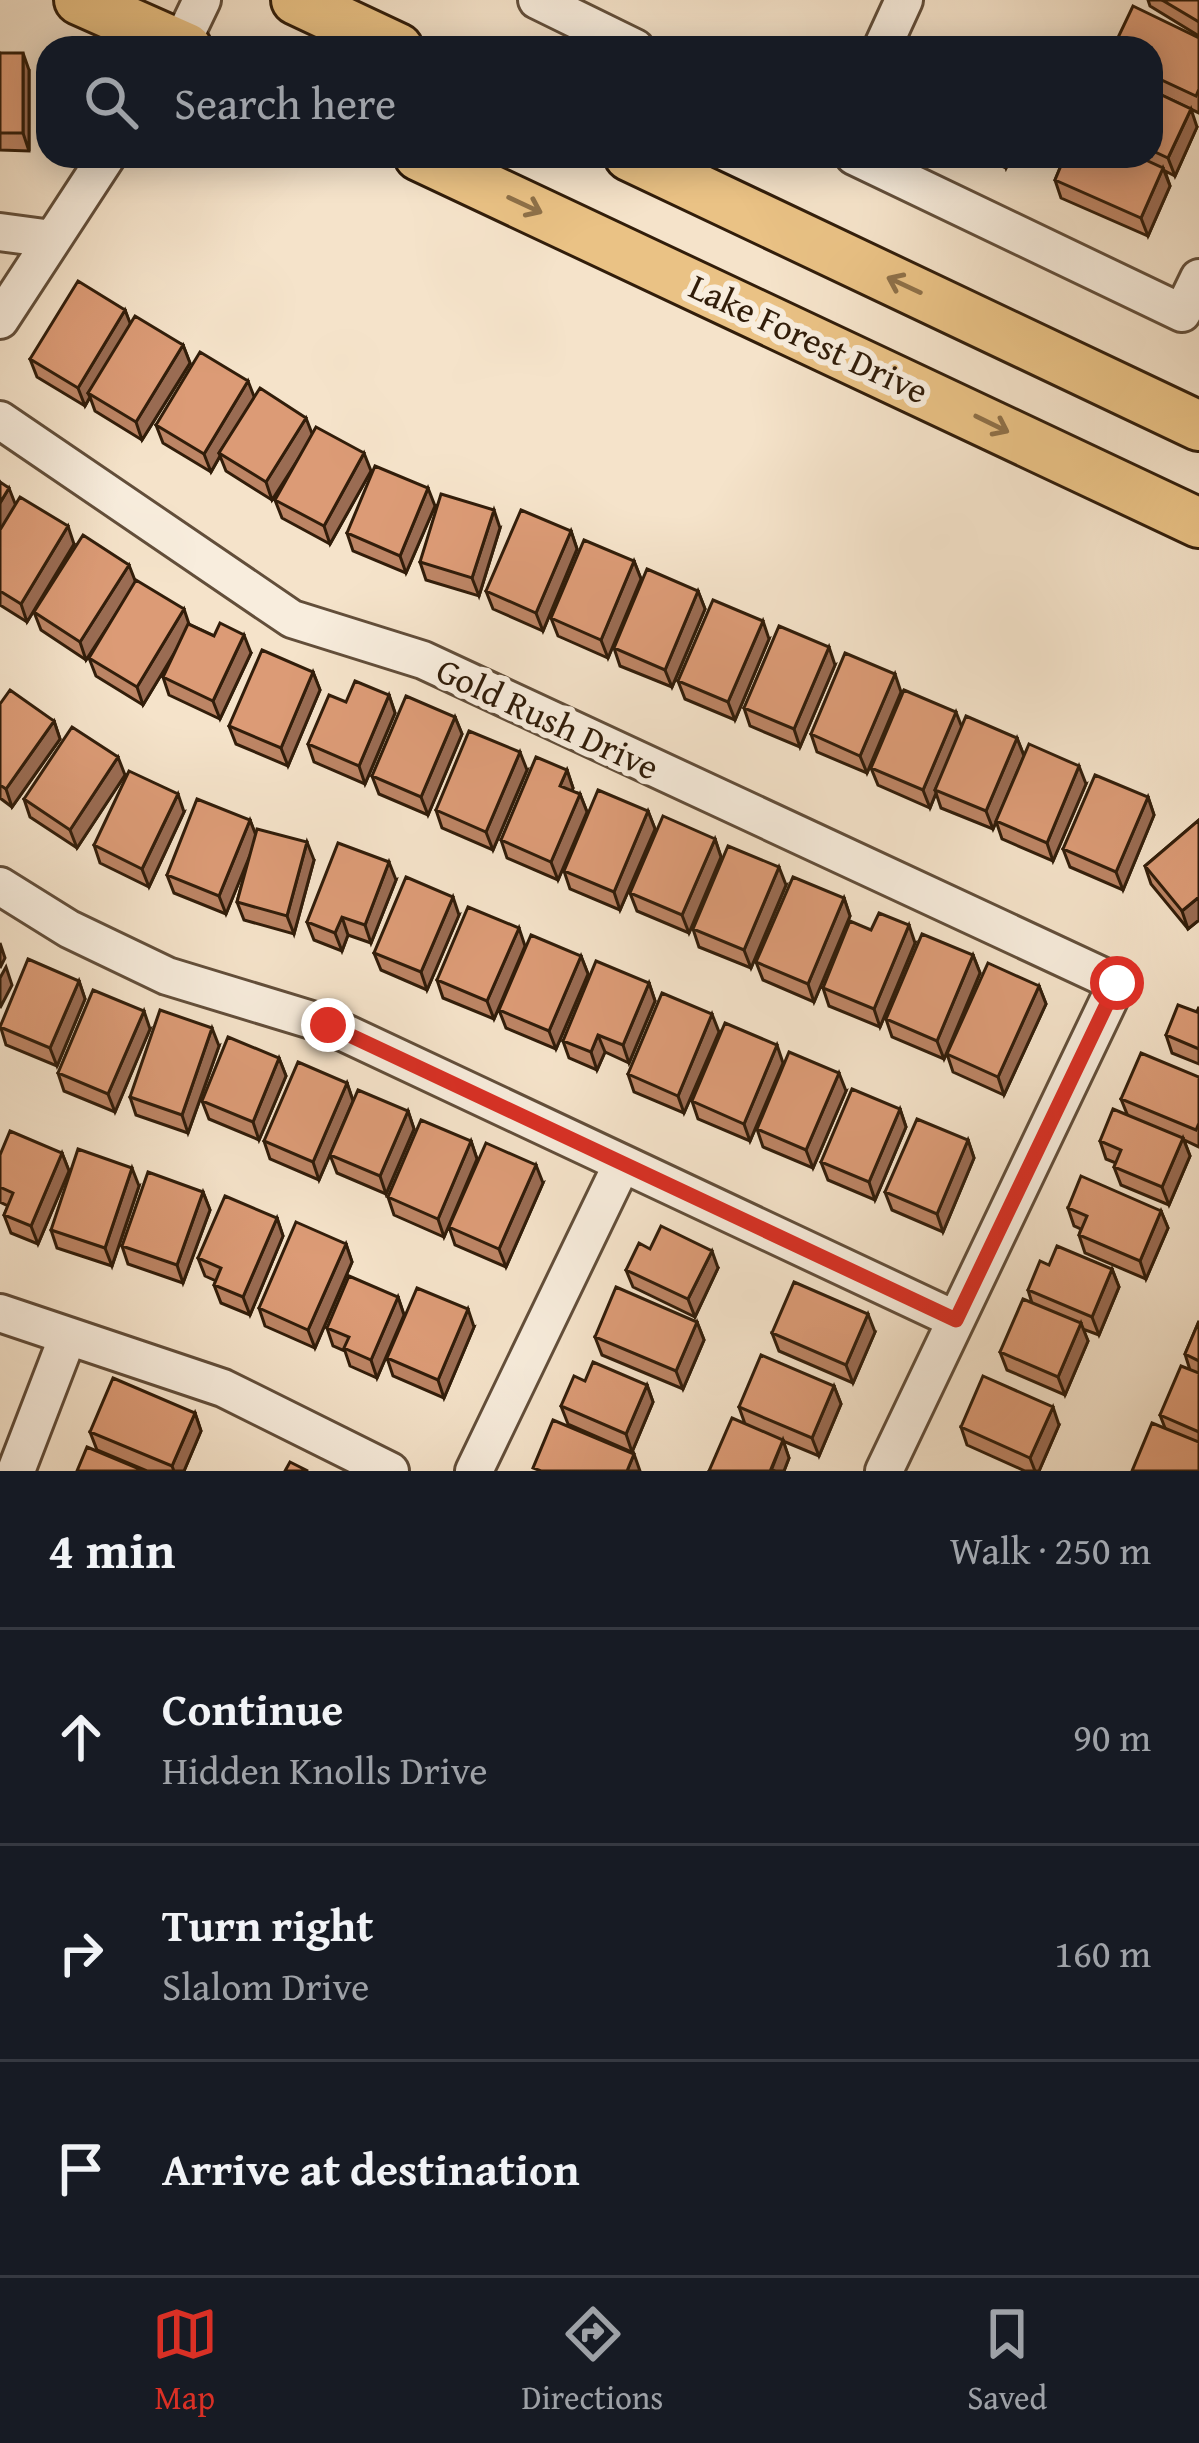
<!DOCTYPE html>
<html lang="en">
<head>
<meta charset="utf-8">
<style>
  body { margin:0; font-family:"Gentium Book Plus",serif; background:#20242c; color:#f1f3f6 }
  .stop { position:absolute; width:36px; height:36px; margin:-27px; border:9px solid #d93025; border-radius:50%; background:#fff }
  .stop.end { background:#d93025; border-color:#fff; box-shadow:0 3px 12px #0008 }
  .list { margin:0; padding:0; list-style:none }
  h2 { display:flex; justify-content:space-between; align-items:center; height:156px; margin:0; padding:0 48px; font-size:51px }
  h2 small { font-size:39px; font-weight:400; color:#9ea1a6 }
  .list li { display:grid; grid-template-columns:78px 1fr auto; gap:36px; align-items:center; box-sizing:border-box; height:216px; padding:0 48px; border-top:3px solid #363941 }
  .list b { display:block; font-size:45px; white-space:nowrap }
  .list p { margin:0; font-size:39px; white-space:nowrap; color:#9ea1a6 }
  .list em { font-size:39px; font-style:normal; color:#9ea1a6 }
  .icon { flex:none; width:66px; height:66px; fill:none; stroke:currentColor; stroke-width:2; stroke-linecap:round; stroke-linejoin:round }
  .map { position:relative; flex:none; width:1199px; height:1471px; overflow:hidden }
  .search { position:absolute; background:#171b24; box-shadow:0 6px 30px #0003; left:36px; right:36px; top:36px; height:132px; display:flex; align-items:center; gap:30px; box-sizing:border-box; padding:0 42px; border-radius:36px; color:#9ea1a6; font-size:45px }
  .sheet { height:804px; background:#171b24 }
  nav { display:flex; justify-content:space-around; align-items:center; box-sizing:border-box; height:168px; border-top:3px solid #363941; background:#171b24; font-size:33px; color:#9ea1a6 }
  nav a { display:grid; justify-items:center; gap:6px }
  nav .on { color:#d93025 }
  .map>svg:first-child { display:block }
</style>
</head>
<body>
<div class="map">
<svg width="1199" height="1471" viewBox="0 0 1199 1471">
  <rect width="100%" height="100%" fill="#f5e3ca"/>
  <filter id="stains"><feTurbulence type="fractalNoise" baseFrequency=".00167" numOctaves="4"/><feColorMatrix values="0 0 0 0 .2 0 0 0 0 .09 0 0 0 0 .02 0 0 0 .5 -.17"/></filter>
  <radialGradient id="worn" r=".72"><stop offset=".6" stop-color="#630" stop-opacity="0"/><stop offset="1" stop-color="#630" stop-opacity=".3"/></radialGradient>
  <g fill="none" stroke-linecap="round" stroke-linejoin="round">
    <g stroke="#624e3a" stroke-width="42">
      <path id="minor" d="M537,0L635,48
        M179,48L202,0
        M882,48L904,0
        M854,156L1182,313L1199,278
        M0,232L52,239
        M0,320L107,156
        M0,420L292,619L423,660L1117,983L884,1471
        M0,886L69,929L167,976L328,1025L956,1320
        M0,1313L223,1388L390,1471
        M16,1471L68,1336
        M474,1471L622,1164"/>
    </g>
    <g stroke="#311d0a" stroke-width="54">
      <path id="major" d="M79,0L187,48
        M296,0L398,48
        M419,156L1199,523
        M629,156L1199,426"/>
    </g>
    <use href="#minor" stroke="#f8eddd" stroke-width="36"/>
    <use href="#major" stroke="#eac285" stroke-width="48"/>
  </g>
  <path fill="#bd8565" stroke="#311d0a" stroke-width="3" d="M1148,0H1199V36L1150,6Z
    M1199,38V113L1151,90V48Z
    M0,53L29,70V151L0,150Z
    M1151,90L1197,127L1175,176L1165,171L1170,186L1148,236L1061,198L1055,180L1065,156H1151Z
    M979,156H1011L1006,168Z
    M125,310L130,324L183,345L190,363L142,440L95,411L90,397L85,406L37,377L30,359Z
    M254,398L371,471L330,544L282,518L275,500L299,457L272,500L226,471L220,456L211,472L163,443L156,425Z
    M0,482L15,505L74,544L27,622L0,605Z
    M435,506L406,573L353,551L347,533Z
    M500,528L479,596L426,580L420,562Z
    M571,531L577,549L543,631L493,609L486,591Z
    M634,561L641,579L608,658L558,636L551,618Z
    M135,582L189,624L251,653L220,719L169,695L163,677L173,655L143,705L96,676L89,658L115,615L86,660L41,630L34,612Z
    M698,591L705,609L672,687L620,666L614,648Z
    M769,639L735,720L685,699L678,681Z
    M835,665L800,747L750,726L744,708Z
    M313,672L320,690L288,766L236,744L229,726Z
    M901,692L867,773L817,752L811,734Z
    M389,695L395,713L365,784L314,762L308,744L346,702Z
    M0,704L54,721L60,739L12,807L0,798Z
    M455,717L462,734L428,815L379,794L372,776Z
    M961,727L1017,738L1024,756L993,829L941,808L936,793L930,808L878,785L871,768Z
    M527,770L493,850L442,828L436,810Z
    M567,770L573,788L572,791L580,794L587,812L558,880L507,858L501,840Z
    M125,775L77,848L30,817L24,799Z
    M1086,784L1053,861L1002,839L996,821Z
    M1148,797L1154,815L1123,890L1070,867L1063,849Z
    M648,811L655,829L620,910L570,889L564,871Z
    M184,812L149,887L100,863L94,845Z
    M250,820L255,834L314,860L294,934L244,920L237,902L250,854L226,914L174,893L167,875Z
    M1199,820V920L1188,929L1151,884L1145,866Z
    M715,839L721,857L689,933L637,911L630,893Z
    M396,880L371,943L348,935L342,951L314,940L307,922Z
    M786,885L751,968L699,947L693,929Z
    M844,898L850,916L814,1002L763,980L756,962Z
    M459,915L427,990L381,970L374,953Z
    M915,943L880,1027L829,1006L823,988Z
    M525,946L494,1019L443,998L437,980Z
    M973,955L980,973L944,1059L892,1037L886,1019Z
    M581,956L588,974L556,1049L506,1028L499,1010Z
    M79,981L85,999L57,1066L6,1045L0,1025Z
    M649,983L655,1001L629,1063L605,1052L597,1070L569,1058L563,1041Z
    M1039,986L1046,1004L1004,1095L953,1072L947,1054Z
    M1199,1007V1064L1172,1053L1166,1035L1197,1012Z
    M150,1029L115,1112L64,1091L58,1073Z
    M719,1032L684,1113L634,1092L628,1074Z
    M219,1046L188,1133L136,1115L130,1097Z
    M279,1058L286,1076L259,1140L209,1119L202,1101Z
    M783,1063L750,1141L698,1119L692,1101Z
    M1199,1077V1147L1184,1140L1190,1156L1169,1205L1121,1185L1114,1167L1116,1163L1106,1159L1100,1141L1127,1114L1121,1099Z
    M347,1083L353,1101L319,1180L270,1159L264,1141Z
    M846,1091L813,1168L763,1147L757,1129Z
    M900,1109L906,1127L875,1200L828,1180L821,1162Z
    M408,1111L414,1129L386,1194L337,1173L330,1155Z
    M968,1140L974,1158L943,1232L892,1210L885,1192Z
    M471,1141L477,1159L444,1237L394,1215L388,1197Z
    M62,1153L69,1171L38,1244L11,1233L4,1215L8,1206L0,1202V1155Z
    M543,1183L506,1267L455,1245L449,1227Z
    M139,1186L112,1266L57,1248L51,1230Z
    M203,1192L210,1210L183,1283L128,1264L122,1246Z
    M1068,1208L1161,1211L1168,1228L1146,1279L1085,1253L1079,1235L1081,1229L1074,1226Z
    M277,1218L283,1236L250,1315L221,1303L214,1285L216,1281L205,1276L198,1258Z
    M346,1244L352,1262L315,1348L265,1326L259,1308Z
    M650,1249L718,1268L695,1317L633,1287L626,1270Z
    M1049,1265L1112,1269L1119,1287L1099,1335L1083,1329L1088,1341L1065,1395L1007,1370L1000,1352L1032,1303L1028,1290Z
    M398,1297L404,1315L377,1378L350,1366L345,1351L333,1346L327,1328Z
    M1199,1321V1471L1165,1428L1160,1415L1190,1370L1185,1354Z
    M697,1322L704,1340L683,1389L602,1355L595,1337Z
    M474,1327L444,1398L393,1376L387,1358Z
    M875,1332L853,1383L779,1351L772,1333Z
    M585,1381L647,1385L653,1402L632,1452L568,1424L561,1406Z
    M834,1386L841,1404L819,1456L783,1441L789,1458L784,1471H709L745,1424L739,1407Z
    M195,1413L201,1431L184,1471H147L97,1450L90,1432Z
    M1059,1425L1039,1471H1025L967,1445L961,1427Z"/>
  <path fill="#9a6c53" stroke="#311d0a" stroke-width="3" d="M23,53L29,70V151L23,133Z
    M1191,109L1197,127L1175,176L1168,158Z
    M1002,156H1011L1006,168Z
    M1163,168L1170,186L1148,236L1141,218Z
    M125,310L132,328L88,393L90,397L85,406L78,388Z
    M183,345L190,363L142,440L136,422Z
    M248,381L255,399L219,453L220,456L211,472L204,454Z
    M306,418L313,436L272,500L266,482Z
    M364,453L371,471L330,544L324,526Z
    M9,488L16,506L0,532V503Z
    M428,488L435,506L406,573L400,556Z
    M494,510L500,528L479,596L472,578Z
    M68,526L74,544L27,622L21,604Z
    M571,531L577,549L543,631L536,613Z
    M634,561L641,579L608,658L601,640Z
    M129,565L136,583L86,660L80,642Z
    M698,591L705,609L672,687L665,670Z
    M184,609L190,627L143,705L137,687Z
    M763,621L769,639L735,720L728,702Z
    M244,635L251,653L220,719L213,701Z
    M829,647L835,665L800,747L794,729Z
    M313,672L320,690L288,766L281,748Z
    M895,674L901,692L867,773L860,756Z
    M389,695L395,713L365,784L359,766Z
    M956,712L963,730L935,790L936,793L930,808L923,790Z
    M455,717L462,734L428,815L421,797Z
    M54,721L60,739L12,807L6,789Z
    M1017,738L1024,756L993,829L986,811Z
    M520,752L527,770L493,850L486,832Z
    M118,757L125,775L77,848L70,830Z
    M1079,766L1086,784L1053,861L1047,843Z
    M567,770L573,788L567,804L560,786Z
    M178,794L184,812L149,887L142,869Z
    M580,794L587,812L558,880L551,862Z
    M1148,797L1154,815L1123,890L1116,872Z
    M648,811L655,829L620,910L614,892Z
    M250,820L257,838L226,914L219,896Z
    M715,839L721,857L689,933L682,915Z
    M307,842L314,860L294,934L287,916Z
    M389,862L396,880L371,943L365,925Z
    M779,867L786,885L751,968L744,950Z
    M453,897L459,915L427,990L421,972Z
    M1199,897V920L1188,929L1182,911Z
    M844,898L850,916L814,1002L808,984Z
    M342,917L348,935L342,951L335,933Z
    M909,925L915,943L880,1027L874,1009Z
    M519,928L525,946L494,1019L487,1001Z
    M0,943L5,958L0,968Z
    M973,955L980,973L944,1059L937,1041Z
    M581,956L588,974L556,1049L549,1031Z
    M6,967L12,985L0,1008V978Z
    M79,981L85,999L57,1066L50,1048Z
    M649,983L655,1001L629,1063L623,1045Z
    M1039,986L1046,1004L1004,1095L998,1077Z
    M144,1011L150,1029L115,1112L108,1094Z
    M712,1014L719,1032L684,1113L678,1096Z
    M212,1028L219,1046L188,1133L182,1115Z
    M598,1035L605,1052L597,1070L591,1052Z
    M777,1045L783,1063L750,1141L744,1124Z
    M279,1058L286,1076L259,1140L253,1122Z
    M839,1073L846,1091L813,1168L806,1150Z
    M347,1083L353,1101L319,1180L313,1162Z
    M900,1109L906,1127L875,1200L869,1182Z
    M408,1111L414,1129L386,1194L380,1176Z
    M1183,1138L1190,1156L1169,1205L1162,1187Z
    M968,1140L974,1158L943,1232L937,1214Z
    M471,1141L477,1159L444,1237L438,1219Z
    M62,1153L69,1171L38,1244L31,1226Z
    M536,1165L543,1183L506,1267L499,1249Z
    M132,1168L139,1186L112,1266L105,1248Z
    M203,1192L210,1210L183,1283L177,1265Z
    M1161,1211L1168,1228L1146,1279L1140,1261Z
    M277,1218L283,1236L250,1315L243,1297Z
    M346,1244L352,1262L315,1348L308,1330Z
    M712,1251L718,1268L695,1317L688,1299Z
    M1112,1269L1119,1287L1099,1335L1092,1317Z
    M398,1297L404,1315L377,1378L371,1360Z
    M468,1309L474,1327L444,1398L438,1380Z
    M868,1314L875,1332L853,1383L846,1365Z
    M697,1322L704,1340L683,1389L676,1371Z
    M1081,1323L1088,1341L1065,1395L1058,1377Z
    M647,1385L653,1402L632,1452L626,1434Z
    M834,1386L841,1404L819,1456L812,1438Z
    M1053,1407L1059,1425L1039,1471H1035L1030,1458Z
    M195,1413L201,1431L184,1471H174L172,1466Z
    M783,1440L789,1458L784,1471H771Z
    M634,1454L640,1471H627Z"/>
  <path fill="#dc9b76" stroke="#311d0a" stroke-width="3" d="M1162,0H1199V22Z
    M1133,6L1199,38V89L1196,96L1151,75V48H1113Z
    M0,53H23V133H0Z
    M1151,90L1191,109L1168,158L1151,150Z
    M1065,156H1137L1163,168L1141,218L1055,180Z
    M78,281L125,310L78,388L30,359Z
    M135,316L183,345L136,422L88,393Z
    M200,352L248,381L204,454L156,425Z
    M260,388L306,418L266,482L219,453Z
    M316,427L364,453L324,526L275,500Z
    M375,466L428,488L400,556L347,533Z
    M0,482L9,488L0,503Z
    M441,494L494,510L472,578L420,562Z
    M20,497L68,526L21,604L0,591V530Z
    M521,510L571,531L536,613L486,591Z
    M83,535L129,565L80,642L34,612Z
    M584,540L634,561L601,640L551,618Z
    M647,569L698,591L665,670L614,648Z
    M136,580L184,609L137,687L89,658Z
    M713,600L763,621L728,702L678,681Z
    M220,623L244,635L213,701L163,677L188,624L214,636Z
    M779,626L829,647L794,729L744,708Z
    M262,650L313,672L281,748L229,726Z
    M845,653L895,674L860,756L811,734Z
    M355,681L389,695L359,766L308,744L329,695L346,702Z
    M10,690L54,721L6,789L0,785V704Z
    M904,690L956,712L923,790L871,768Z
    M406,696L455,717L421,797L372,776Z
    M966,716L1017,738L986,811L935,790Z
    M72,727L118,757L70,830L24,799Z
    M469,731L520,752L486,832L436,810Z
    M1029,744L1079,766L1047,843L996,821Z
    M536,757L567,770L560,786L580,794L551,862L501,840Z
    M129,771L178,794L142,869L94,845Z
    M1095,775L1148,797L1116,872L1063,849Z
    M598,790L648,811L614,892L564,871Z
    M197,799L250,820L219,896L167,875Z
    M663,816L715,839L682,915L630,893Z
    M1199,820V897L1182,911L1145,866Z
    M257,829L307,842L287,916L237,902Z
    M338,843L389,862L365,925L342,917L335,933L307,922Z
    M728,846L779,867L744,950L693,929Z
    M406,877L453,897L421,972L374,953Z
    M793,877L844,898L808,984L756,962Z
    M468,907L519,928L487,1001L437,980Z
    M879,913L909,925L874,1009L823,988L850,921L871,930Z
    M922,934L973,955L937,1041L886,1019Z
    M531,935L581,956L549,1031L499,1010Z
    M28,959L79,981L50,1048L0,1027Z
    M596,961L649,983L623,1045L598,1035L591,1052L563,1041Z
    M988,963L1039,986L998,1077L947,1054Z
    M93,990L144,1011L108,1094L58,1073Z
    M662,993L712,1014L678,1096L628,1074Z
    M1178,1005L1197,1012L1199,1007V1049L1166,1035Z
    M160,1010L212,1028L182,1115L130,1097Z
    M725,1023L777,1045L744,1124L692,1101Z
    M228,1037L279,1058L253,1122L202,1101Z
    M789,1052L839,1073L806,1150L757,1129Z
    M1141,1053L1199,1077V1123L1196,1130L1121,1099Z
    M298,1062L347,1083L313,1162L264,1141Z
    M852,1089L900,1109L869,1182L821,1162Z
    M358,1090L408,1111L380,1176L330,1155Z
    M1113,1109L1183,1138L1162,1187L1114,1167L1121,1150L1100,1141Z
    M917,1119L968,1140L937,1214L885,1192Z
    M421,1120L471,1141L438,1219L388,1197Z
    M10,1131L62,1153L31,1226L4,1215L13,1193L0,1187V1155Z
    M486,1143L536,1165L499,1249L449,1227Z
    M78,1149L132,1168L105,1248L51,1230Z
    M148,1172L203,1192L177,1265L122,1246Z
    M1081,1176L1161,1211L1140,1261L1079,1235L1087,1216L1068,1208Z
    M225,1196L277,1218L243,1297L214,1285L221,1268L198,1258Z
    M296,1222L346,1244L308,1330L259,1308Z
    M661,1226L712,1251L688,1299L626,1270L639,1243L650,1249Z
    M1057,1246L1112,1269L1092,1317L1028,1290L1040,1261L1049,1265Z
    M349,1276L398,1297L371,1360L344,1348L349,1337L327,1328Z
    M794,1282L868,1314L846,1365L772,1333Z
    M616,1287L697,1322L676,1371L595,1337Z
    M417,1288L468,1309L438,1380L387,1358Z
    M1023,1299L1081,1323L1058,1377L1000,1352Z
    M1199,1321V1361L1185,1354Z
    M761,1355L834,1386L812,1438L739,1407Z
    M593,1362L647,1385L626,1434L561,1406L574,1376L585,1381Z
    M1181,1366L1199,1373V1432L1160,1415Z
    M983,1376L1053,1407L1030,1458L961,1427Z
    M113,1378L195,1413L172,1466L90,1432Z
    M732,1418L783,1440L771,1469L775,1471H709Z
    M553,1420L634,1454L627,1471H541L533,1468Z
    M1152,1423L1199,1442V1471H1132Z
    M87,1447L144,1471H77Z
    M290,1462L308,1471H285Z"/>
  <defs><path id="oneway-shaft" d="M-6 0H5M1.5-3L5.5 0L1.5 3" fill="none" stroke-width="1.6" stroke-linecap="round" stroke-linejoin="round" transform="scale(3)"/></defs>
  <g stroke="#8e7048">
    <use href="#oneway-shaft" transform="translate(525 205) rotate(25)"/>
    <use href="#oneway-shaft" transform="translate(904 285) rotate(-155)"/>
    <use href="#oneway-shaft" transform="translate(992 424) rotate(26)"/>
  </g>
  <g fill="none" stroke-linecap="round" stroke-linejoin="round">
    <path stroke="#d93025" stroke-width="15" d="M328,1025L956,1320L1117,983"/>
  </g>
  <g text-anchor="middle" stroke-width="12" stroke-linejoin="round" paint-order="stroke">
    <g font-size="36" fill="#311d0a" stroke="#f8eddd">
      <text transform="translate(809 338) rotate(25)" y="13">Lake Forest Drive</text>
      <text transform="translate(548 718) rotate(25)" y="13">Gold Rush Drive</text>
    </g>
  </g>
  <rect width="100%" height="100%" filter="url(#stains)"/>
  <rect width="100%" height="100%" fill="url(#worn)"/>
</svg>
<div class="stop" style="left:1117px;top:983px"></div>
<div class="stop end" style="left:328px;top:1025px"></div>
<div class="search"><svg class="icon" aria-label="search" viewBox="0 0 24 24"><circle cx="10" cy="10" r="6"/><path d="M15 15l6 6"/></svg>Search here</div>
</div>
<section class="sheet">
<h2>4 min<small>Walk · 250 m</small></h2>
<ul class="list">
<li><svg class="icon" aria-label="ahead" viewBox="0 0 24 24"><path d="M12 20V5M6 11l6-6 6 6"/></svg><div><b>Continue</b><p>Hidden Knolls Drive</p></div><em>90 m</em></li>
<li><svg class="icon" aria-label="right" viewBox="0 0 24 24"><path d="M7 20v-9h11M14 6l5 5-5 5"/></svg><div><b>Turn right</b><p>Slalom Drive</p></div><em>160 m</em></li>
<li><svg class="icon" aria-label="arrive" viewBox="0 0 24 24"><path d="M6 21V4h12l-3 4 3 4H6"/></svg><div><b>Arrive at destination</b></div></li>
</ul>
</section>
<nav>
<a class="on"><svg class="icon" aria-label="map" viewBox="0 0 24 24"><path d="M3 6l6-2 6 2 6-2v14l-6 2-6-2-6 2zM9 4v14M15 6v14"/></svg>Map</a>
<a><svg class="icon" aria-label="directions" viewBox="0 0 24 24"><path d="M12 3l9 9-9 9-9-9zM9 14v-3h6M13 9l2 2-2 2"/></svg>Directions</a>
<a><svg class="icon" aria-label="saved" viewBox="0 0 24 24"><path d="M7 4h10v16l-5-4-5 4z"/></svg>Saved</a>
</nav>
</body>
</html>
